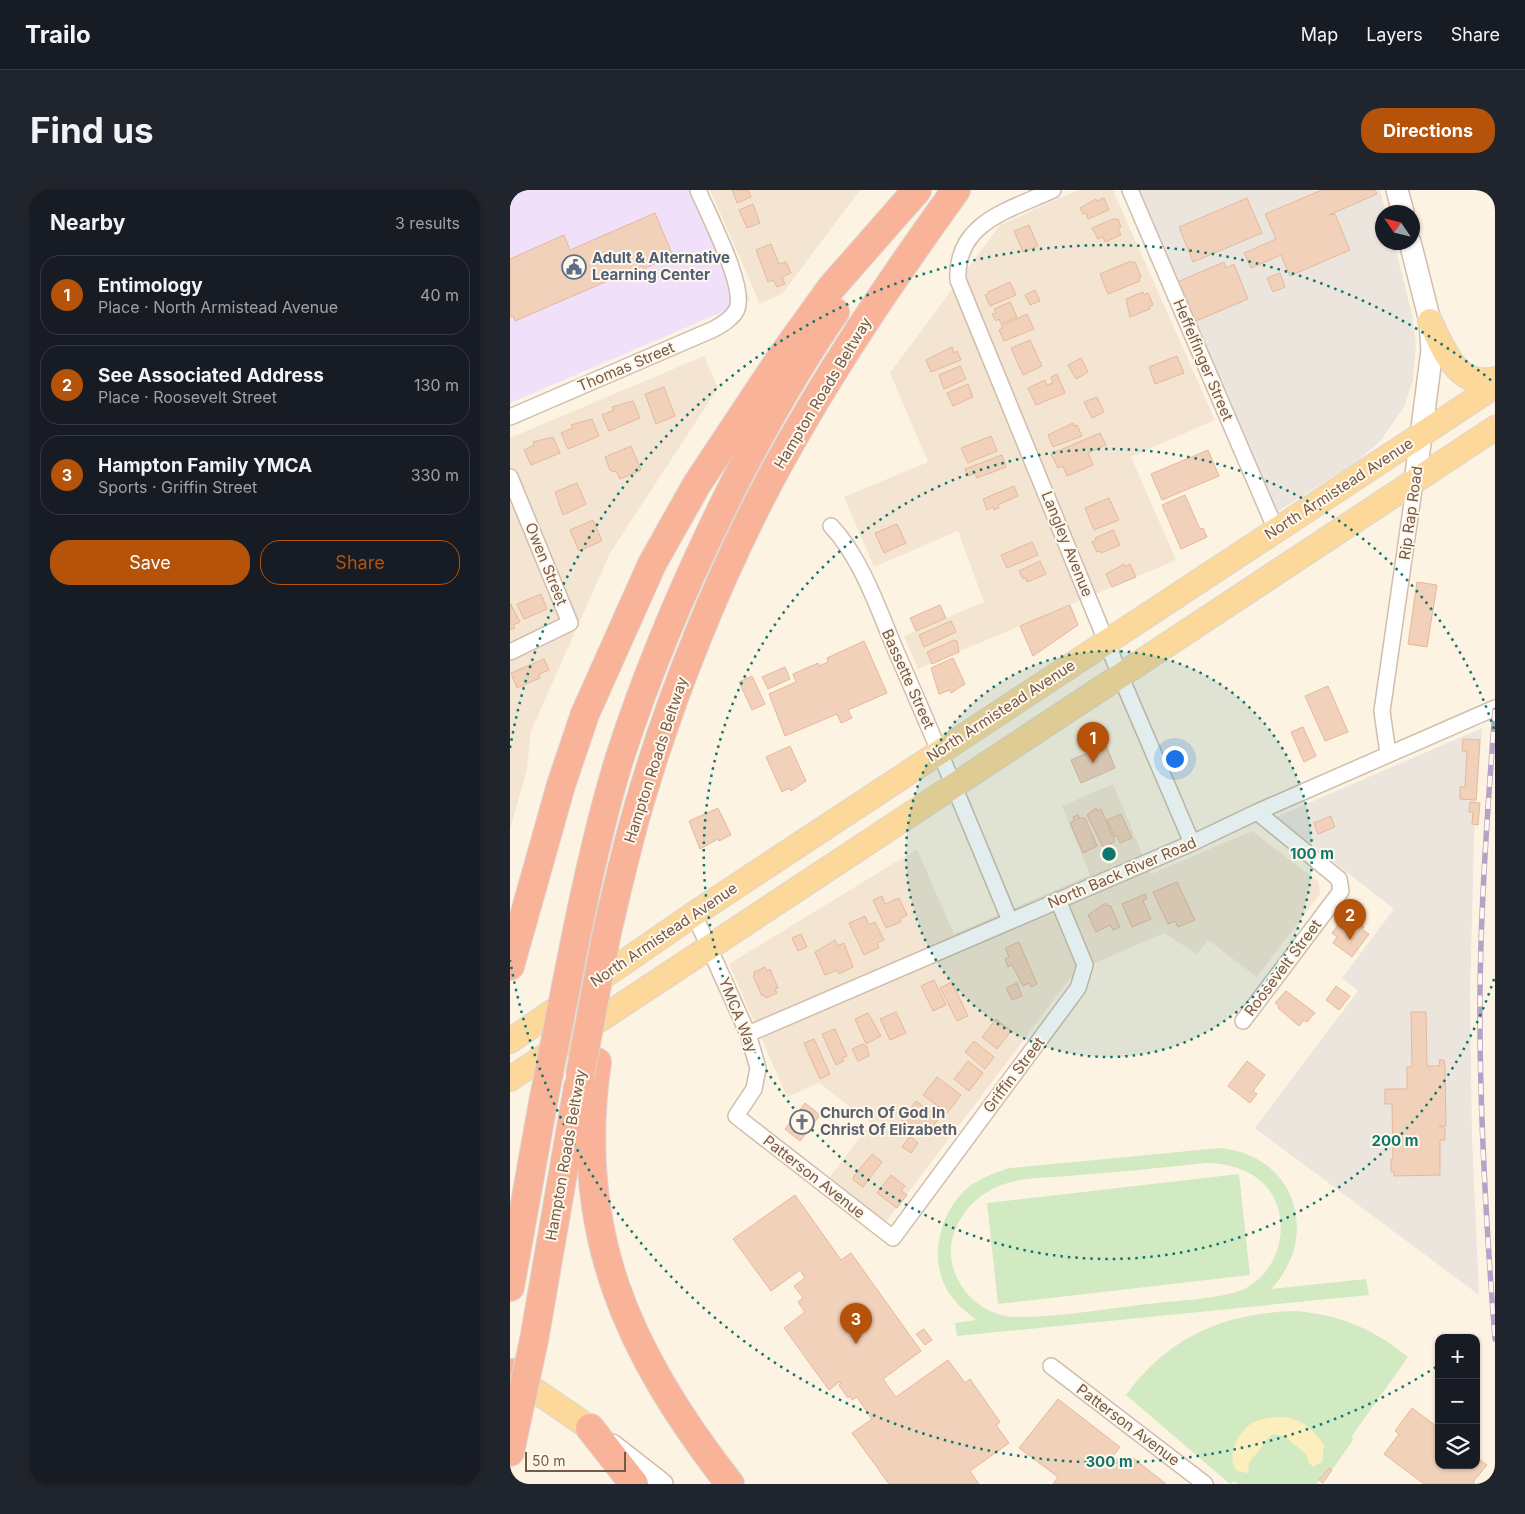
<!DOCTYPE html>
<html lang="en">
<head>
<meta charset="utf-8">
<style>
  body { margin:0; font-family:Inter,sans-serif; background:#20242c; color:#f1f3f6 }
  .controls { position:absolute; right:15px; bottom:15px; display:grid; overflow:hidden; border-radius:10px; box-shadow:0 1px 4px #0004 }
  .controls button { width:45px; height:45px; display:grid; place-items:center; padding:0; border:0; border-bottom:1px solid #363941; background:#171b24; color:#f1f3f6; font:25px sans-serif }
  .compass { position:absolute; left:865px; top:15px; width:45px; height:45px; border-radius:50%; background:#171b24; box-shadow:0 1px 4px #0004; rotate:305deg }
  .scale { position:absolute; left:15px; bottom:12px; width:101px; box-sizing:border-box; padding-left:5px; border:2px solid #755949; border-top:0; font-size:14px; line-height:18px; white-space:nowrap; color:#755949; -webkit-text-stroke:4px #fff7ea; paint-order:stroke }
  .you { position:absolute; left:664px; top:568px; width:18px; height:18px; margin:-12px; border:4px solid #fff; border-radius:50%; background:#1a73e8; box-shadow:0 0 0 8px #1a73e833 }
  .badge { display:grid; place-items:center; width:32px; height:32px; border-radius:50%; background:#b45309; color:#fff; font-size:16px; font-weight:700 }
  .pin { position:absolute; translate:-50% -41px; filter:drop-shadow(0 1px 2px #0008) }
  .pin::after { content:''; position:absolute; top:26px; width:18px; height:15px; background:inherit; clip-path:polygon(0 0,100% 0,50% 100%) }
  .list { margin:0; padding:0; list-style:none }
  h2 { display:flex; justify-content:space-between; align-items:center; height:65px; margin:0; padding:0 20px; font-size:21px }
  h2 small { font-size:16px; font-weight:400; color:#9ea1a6 }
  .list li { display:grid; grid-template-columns:32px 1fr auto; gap:15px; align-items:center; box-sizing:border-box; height:80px; margin:0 10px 10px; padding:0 10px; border:1px solid #363941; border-radius:20px }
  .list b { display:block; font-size:19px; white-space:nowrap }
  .list p { margin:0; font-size:16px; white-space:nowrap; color:#9ea1a6 }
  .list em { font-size:16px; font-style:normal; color:#9ea1a6 }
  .actions { display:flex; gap:10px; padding:15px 20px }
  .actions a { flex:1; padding:11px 0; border:1px solid #b45309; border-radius:20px; text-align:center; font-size:18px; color:#b45309 }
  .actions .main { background:#b45309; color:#fff }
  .icon { flex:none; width:28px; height:28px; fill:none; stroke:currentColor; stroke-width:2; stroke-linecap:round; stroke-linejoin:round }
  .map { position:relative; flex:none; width:985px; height:1294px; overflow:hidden; border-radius:20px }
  header { display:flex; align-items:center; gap:30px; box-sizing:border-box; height:70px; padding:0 25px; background:#171b24; border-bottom:1px solid #363941 }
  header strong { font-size:24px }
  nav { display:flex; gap:28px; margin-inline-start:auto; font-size:18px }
  .intro { display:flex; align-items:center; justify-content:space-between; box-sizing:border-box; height:120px; padding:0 30px }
  h1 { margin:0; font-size:35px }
  .button { padding:12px 22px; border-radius:20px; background:#b45309; color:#fff; font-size:18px; font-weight:700 }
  main { display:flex; gap:30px; padding:0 30px }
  aside { flex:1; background:#171b24; border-radius:20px; box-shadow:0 1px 4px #0004 }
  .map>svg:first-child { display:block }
</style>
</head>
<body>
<header>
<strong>Trailo</strong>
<nav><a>Map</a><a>Layers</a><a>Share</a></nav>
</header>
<div class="intro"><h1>Find us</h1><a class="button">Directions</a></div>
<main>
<aside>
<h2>Nearby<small>3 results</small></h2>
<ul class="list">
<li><span class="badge">1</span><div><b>Entimology</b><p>Place · North Armistead Avenue</p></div><em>40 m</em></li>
<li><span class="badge">2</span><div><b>See Associated Address</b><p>Place · Roosevelt Street</p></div><em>130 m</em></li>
<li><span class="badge">3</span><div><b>Hampton Family YMCA</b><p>Sports · Griffin Street</p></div><em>330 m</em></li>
</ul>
<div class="actions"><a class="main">Save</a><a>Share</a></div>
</aside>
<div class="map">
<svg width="985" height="1294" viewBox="0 0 985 1294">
  <rect width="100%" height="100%" fill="#fdf3e3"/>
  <path fill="#f4e5d2" d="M200,0H350L272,104L250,114Z
    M568,0H603L705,230L621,267L666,370L408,479L394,446L474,412L448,341L364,377L334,307L418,272L380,183L490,35Z
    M194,166L208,198L100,363L21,541L17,579L0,639V248Z
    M603,594L641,684L742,641L809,692L810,704L747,787L698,750L687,764L654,743L565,782L376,1032L319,988L361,933L309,893L277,907L219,774L407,659L444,744L580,685L552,616Z"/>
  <path fill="#ece5de" d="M625,0H870L876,22H872V52L884,53L902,124L906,155L903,190L894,217L871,250L848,271L767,322Z
    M972,538L964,648L960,807L962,948L969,1105L745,938L848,801L832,788L884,719L766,627Z"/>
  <path fill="#f0e0f9" d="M0,0H192L240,110L0,213Z"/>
  <path fill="#d2eac2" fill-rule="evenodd" d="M710,958C786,965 811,1047 761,1099L856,1089L859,1105L447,1146L445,1133L466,1130C457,1122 448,1116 441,1106C416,1072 429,1020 461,995C473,987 486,982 500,978ZM697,973C725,974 751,983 764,1008C780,1040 767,1083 734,1099C713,1109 662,1111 637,1114C594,1119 545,1128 502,1127C476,1124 455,1108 445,1083C431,1049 455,1010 487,997C508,987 535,988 558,986C604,982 651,978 697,973Z
    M729,984L740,1085L488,1114L477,1013Z
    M785,1121C831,1125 862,1138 898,1167L842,1246L843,1250L822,1280L819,1278L806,1294H728L724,1291L720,1294L616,1205C659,1146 714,1123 785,1121Z"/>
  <path fill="#fdefbd" d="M772,1227C792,1229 803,1239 814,1255L812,1272L803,1277L799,1273L796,1264L774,1246L763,1244L758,1248L739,1273L738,1283L727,1281C715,1267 729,1241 742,1233C751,1228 762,1227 772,1227Z"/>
  <path fill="#f2d1ba" stroke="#e5b89b" d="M222,0H238L241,7L227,13Z
    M812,0H865L867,4L819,25L825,24L840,60L780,86L771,65L741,78L734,63L766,49L755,24Z
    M594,8L599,20L578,29L576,23L573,24L570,18L586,9L587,11Z
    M737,8L752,43L683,72L669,37Z
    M243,14L250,33L237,38L229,20Z
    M145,23L163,66L133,79L132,76L5,131L3,126L0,127V69L54,45L60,60Z
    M603,29H608L611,37L608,39L611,45L595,52L593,47L588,49L582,38Z
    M519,35L528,56L513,62L504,41Z
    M261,54L269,74L276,72L281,83L272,87L275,94L267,97L263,90L258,92L246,60Z
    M621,71L622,73L625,72L631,87L628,88L630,91L598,104L590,84Z
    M714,72L716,78L724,74L738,109L681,133L665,93Z
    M770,83L775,97L763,102L757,88Z
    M500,92L506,105L480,116L475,105L478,104V102Z
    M525,100L530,111L520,115L515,105Z
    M633,102L634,105L638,103L643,115L639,117L640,119L620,127L616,109Z
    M500,112L507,127L491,134L489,129L486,131L482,124L486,123L484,119Z
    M517,124L524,139L494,151L489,140L493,138L491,136Z
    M520,150L532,176L513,185L501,158Z
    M442,157L444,163L447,161L451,170L421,182L416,170Z
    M667,166L674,183L645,194L639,177Z
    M571,168L578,182L566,189L558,175Z
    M450,176L456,189L434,199L429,185Z
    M547,184L555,203L526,215L518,198L535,190L537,195L543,193L541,187Z
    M458,194L463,207L443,216L437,203Z
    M154,197L165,226L146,234L135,204Z
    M587,207L594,222L582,228L574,212Z
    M123,211L130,228L99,241L92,225L104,220L102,217Z
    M82,229L89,246L58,259L51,243L63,238L61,235Z
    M563,233L564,236L567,235L572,246L543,257L538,245Z
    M590,243L596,255L578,263L583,275L557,286L553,276L548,278L541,264Z
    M481,246L487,261L458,273L451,258Z
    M43,247L50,263L21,275L14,260L24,255L23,252Z
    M121,256L131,280L110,289L106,281L103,282L100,280L95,267Z
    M698,260L709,286L652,310L641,284Z
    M492,265L496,277L467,288L465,283L458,286L455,279Z
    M67,293L76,314L53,325L45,302Z
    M504,296L508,306L488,315L489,318L484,320L483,317L477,320L473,309Z
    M675,305L690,339L693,338L697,347L671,359L652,315Z
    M599,308L609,330L584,340L575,318Z
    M83,330L92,351L69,361L60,340Z
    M387,334L396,353L374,363L365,343Z
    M603,340L610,355L591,363L590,361L587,362L582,352L586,350L585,348Z
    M522,352L528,365L497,378L491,365Z
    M530,371L536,384L517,392L516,388L513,389L509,381Z
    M614,374L615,377L620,374L626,387L602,397L596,384Z
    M907,392L927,395L917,457L898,454Z
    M31,404L37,419L14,429L7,414Z
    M0,413L10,432L3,435L5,438L0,440Z
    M430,415L436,428L406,441L400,428Z
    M560,415L568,435L523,466L510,436Z
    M441,431L446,442L414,457L409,445Z
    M444,450L447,451L449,462L422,474L417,462Z
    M354,451L377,503L338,520L342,528L331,533L327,524L275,546L259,504L286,492L283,484L308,473L309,476L318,472L317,468Z
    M443,468L455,494L441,503L440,500L429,504L421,478Z
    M34,469L39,480L29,484L30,488L7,498L1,483Z
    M275,477L280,489L258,499L252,487Z
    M242,486L255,514L242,520L229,492Z
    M818,496L838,542L815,551L795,506Z
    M793,537L806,566L794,572L781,542Z
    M953,549L970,550L966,610L950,609V597H955L957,561H952Z
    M596,555L605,578L571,593L561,570Z
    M280,556L296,591L281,601L280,598L272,602L256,567Z
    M960,612L970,613L968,635L962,634L963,622H959Z
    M208,618L221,645L209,651L208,649L190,659L179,631Z
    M586,618L587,621L591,619L604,649V652L593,657L577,625Z
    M611,624L622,648L610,653L607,646L605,647L597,630Z
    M568,625L569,628H575L587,656L573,663L560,633L564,631L563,627Z
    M821,626L825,637L808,644L804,633Z
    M667,692L685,730L668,737L665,731L658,734L643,702Z
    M635,704L637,709L633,711L641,729L622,737L612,714Z
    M372,706L375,714L389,708L397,725L390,729L391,732L376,738L363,710Z
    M596,713L597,716L600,715L610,737L603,740L600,735L586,742L578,725Z
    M355,726L359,735L365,732L374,750L367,753L369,758L354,765L339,733Z
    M843,728L854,737L852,739L859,744L842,767L823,753L827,747L822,743L831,731L837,735Z
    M291,744L297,757L288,761L282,748Z
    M325,750L328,756L334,753L343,777L329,784L327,780L315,785L305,762Z
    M509,752L527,794L521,797L519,793L513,796L502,775L498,777L495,769L499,767L495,758Z
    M255,777L257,781L260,779L268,798L265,799L267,803L256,808L254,805L252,806L243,786L245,785L244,782Z
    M424,790L436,815L423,821L411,796Z
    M442,792L458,826L447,831L430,798Z
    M507,793L512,806L502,810L496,798Z
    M826,796L840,806L829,820L816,810Z
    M776,801L805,823L797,832L794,830L789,836L768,818L769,816L765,813Z
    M386,822L396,843L380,850L370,829Z
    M901,822H916L917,876H930L929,870H934L935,876L936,936H929L935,938V950H930V985L884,986V982H881V969H883L882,914H875V899H897V877H902Z
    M358,823L371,846L356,854L345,829Z
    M486,829L501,841L487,859L472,847Z
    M325,839L337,866L332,868L334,871L326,875L312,844Z
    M304,849L320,884L310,889L294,853Z
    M464,851L484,867L475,879L455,862Z
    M353,854L357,857L359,866L348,871L342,859Z
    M458,871L473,883L459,901L444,889Z
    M737,871L755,885L743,901L747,904L740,913L718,896Z
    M427,887L451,905L437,923L413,905Z
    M406,911L429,928L415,947L392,930Z
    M295,913L310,925L290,951L275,939Z
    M400,946L408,953L401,963L392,957Z
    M362,964L372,972L353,997L343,990L344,986Z
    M381,985L395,996L391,1001L397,1005L387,1018L367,1003Z
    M285,1005L331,1070L341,1063L411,1161L373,1189L386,1207L438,1170L455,1193L460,1189L490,1232L486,1235L499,1253L460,1281L469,1294H379L342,1243L362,1229L347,1207L342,1210L340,1206L338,1208L329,1195L331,1193L329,1192L319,1200L274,1138L295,1122L288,1112L293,1108L284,1096L295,1088L290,1080L261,1101L223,1049Z
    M414,1139L422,1150L415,1155L406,1144Z
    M548,1209L610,1257L603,1266L616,1276L622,1267L656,1294H543L548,1287L509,1258Z
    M902,1218L929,1238V1275H966V1267L977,1275L963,1292L965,1294H914L874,1264L889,1244L885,1241Z
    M819,1278L822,1280L813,1293L809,1290Z"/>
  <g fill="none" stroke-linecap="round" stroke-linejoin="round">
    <g stroke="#d0bdad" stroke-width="18">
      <path id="street" d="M543,0C500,20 445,32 448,90L610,485L682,653
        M620,0L766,340
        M0,227L204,139C213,134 223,128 227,119C236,95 198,25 188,0
        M0,287L60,433L0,462
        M321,336C351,367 369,421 386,461C425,550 463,641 500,731
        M878,564L872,521L905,292
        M184,724L238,844L248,878L244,899L226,926L383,1048L568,798L575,775L548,710
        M733,831L831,701L829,689L747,622
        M238,844L682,653L747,622L985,518
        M541,1176L695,1294"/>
    </g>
    <g stroke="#d3bdaa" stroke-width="24">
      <path id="secondary" d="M887,0L893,22
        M900,52L920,131L922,160L905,292
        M102,1255L152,1294"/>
    </g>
    <g stroke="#dbd4d0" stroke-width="26">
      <path id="primary" d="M920,131C933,158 947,199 985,189
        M0,851L184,724L985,196
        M0,889L985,238
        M1,1184L80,1238"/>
    </g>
    <g stroke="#dbd4d0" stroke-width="30">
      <path id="highway" d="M97,742C108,696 118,650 132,605C163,500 209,387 260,290C314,189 379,93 446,0
        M63,761C76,696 90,632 109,570C140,473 181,379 227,288C257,231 288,175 325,122
        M0,776L51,595L75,524L142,374L187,294L270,169L321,98L407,0
        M87,872C62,1041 118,1164 220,1294
        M0,1097L33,913
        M24,1150L68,897
        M0,1183H1
        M80,1238L124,1294
        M0,1262L5,1238"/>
    </g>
    <use href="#street" stroke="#fff" stroke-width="15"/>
    <use href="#secondary" stroke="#fff" stroke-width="21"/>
    <use href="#primary" stroke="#fcd99b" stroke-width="24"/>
    <use href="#highway" stroke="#f8b399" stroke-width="28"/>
    <g stroke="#b6a2c6" stroke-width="5.5">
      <path id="rail" d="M985,520C978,614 971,708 970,802C969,918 976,1034 985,1149"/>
    </g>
    <use href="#rail" stroke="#fff7ea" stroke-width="4" stroke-dasharray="11" stroke-linecap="butt"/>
    <g stroke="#dbd4d0" stroke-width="30" stroke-linecap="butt">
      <path id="highway-bridge" d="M70,885L97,742
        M33,913L63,761
        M5,1238L24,1150"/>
    </g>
    <use href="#highway-bridge" stroke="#f8b399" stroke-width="28"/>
  </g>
  <circle cx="599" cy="664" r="203" fill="#0f766e" fill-opacity=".12"/>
  <g fill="none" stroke="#0f766e" stroke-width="2.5" stroke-dasharray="2.5 5">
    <circle cx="599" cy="664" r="203"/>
    <path d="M984 789A405 405 0 1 1 984 539"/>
    <path d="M926 1177A608 608 0 0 1 0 770M0 558A608 608 0 0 1 982 191"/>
  </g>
  <defs>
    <g id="civic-ring" transform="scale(1.25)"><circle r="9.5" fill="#fff7ea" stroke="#5c6f8a" stroke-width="1.5"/><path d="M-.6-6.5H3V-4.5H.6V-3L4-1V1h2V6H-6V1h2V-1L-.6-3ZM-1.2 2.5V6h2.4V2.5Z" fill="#5c6f8a"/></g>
    <g id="church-ring" transform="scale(1.25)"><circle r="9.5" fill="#fff7ea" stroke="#6b7280" stroke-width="1.5"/><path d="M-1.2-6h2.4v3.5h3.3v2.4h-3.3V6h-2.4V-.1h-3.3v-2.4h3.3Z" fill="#6b7280"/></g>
  </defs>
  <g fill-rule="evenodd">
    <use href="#civic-ring" x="64" y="77"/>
    <use href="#church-ring" x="292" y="932"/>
  </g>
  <g text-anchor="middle" stroke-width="4" stroke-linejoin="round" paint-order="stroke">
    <g font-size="15" font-weight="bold" fill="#4e5e75" stroke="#fff7ea" text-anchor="start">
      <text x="82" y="73">Adult &amp; Alternative<tspan x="82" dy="17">Learning Center</tspan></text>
    </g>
    <g font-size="15" fill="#755949" stroke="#fff7ea">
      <text transform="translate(693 170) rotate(67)" y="5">Heffelfinger Street</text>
      <text transform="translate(116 177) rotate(-23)" y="5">Thomas Street</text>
      <text transform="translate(313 203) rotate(-59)" y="5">Hampton Roads Beltway</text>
      <text transform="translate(829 299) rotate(-33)" y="5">North Armistead Avenue</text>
      <text transform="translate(901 323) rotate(-82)" y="5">Rip Rap Road</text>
      <text transform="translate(557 354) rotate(68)" y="5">Langley Avenue</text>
      <text transform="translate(36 374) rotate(68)" y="5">Owen Street</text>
      <text transform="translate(398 489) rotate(66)" y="5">Bassette Street</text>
      <text transform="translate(491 521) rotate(-33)" y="5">North Armistead Avenue</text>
      <text transform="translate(146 570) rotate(-72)" y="5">Hampton Roads Beltway</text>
      <text transform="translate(612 683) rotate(-23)" y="5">North Back River Road</text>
      <text transform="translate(154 745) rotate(-34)" y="5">North Armistead Avenue</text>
      <text transform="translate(773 778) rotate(-53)" y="5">Roosevelt Street</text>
      <text transform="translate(228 825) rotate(68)" y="5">YMCA Way</text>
      <text transform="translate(504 885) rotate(-53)" y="5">Griffin Street</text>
      <text transform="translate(56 965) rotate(-80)" y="5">Hampton Roads Beltway</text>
      <text transform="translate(304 987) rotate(38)" y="5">Patterson Avenue</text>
      <text transform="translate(618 1235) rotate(37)" y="5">Patterson Avenue</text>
    </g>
    <g font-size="15" font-weight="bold" fill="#5b616d" stroke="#fff7ea" text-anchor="start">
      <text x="310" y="928">Church Of God In<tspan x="310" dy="17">Christ Of Elizabeth</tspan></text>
    </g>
  </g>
  <circle cx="599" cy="664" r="8" fill="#0f766e" stroke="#fff7ea" stroke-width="2.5"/>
  <g font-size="15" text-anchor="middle" font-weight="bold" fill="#0f766e" stroke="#fff7ea" stroke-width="4" stroke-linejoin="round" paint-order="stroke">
    <text x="802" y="669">100 m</text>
    <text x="885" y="956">200 m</text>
    <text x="599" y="1277">300 m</text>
  </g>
</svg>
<div class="controls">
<button>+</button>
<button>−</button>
<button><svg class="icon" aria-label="layers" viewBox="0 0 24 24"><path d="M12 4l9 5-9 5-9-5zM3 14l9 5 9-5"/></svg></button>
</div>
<svg class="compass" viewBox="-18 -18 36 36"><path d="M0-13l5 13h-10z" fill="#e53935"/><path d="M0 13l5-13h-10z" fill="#9ea1a6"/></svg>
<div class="scale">50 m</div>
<div class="you"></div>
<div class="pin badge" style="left:583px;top:573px">1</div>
<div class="pin badge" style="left:840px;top:750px">2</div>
<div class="pin badge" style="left:346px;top:1154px">3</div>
</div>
</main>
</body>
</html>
